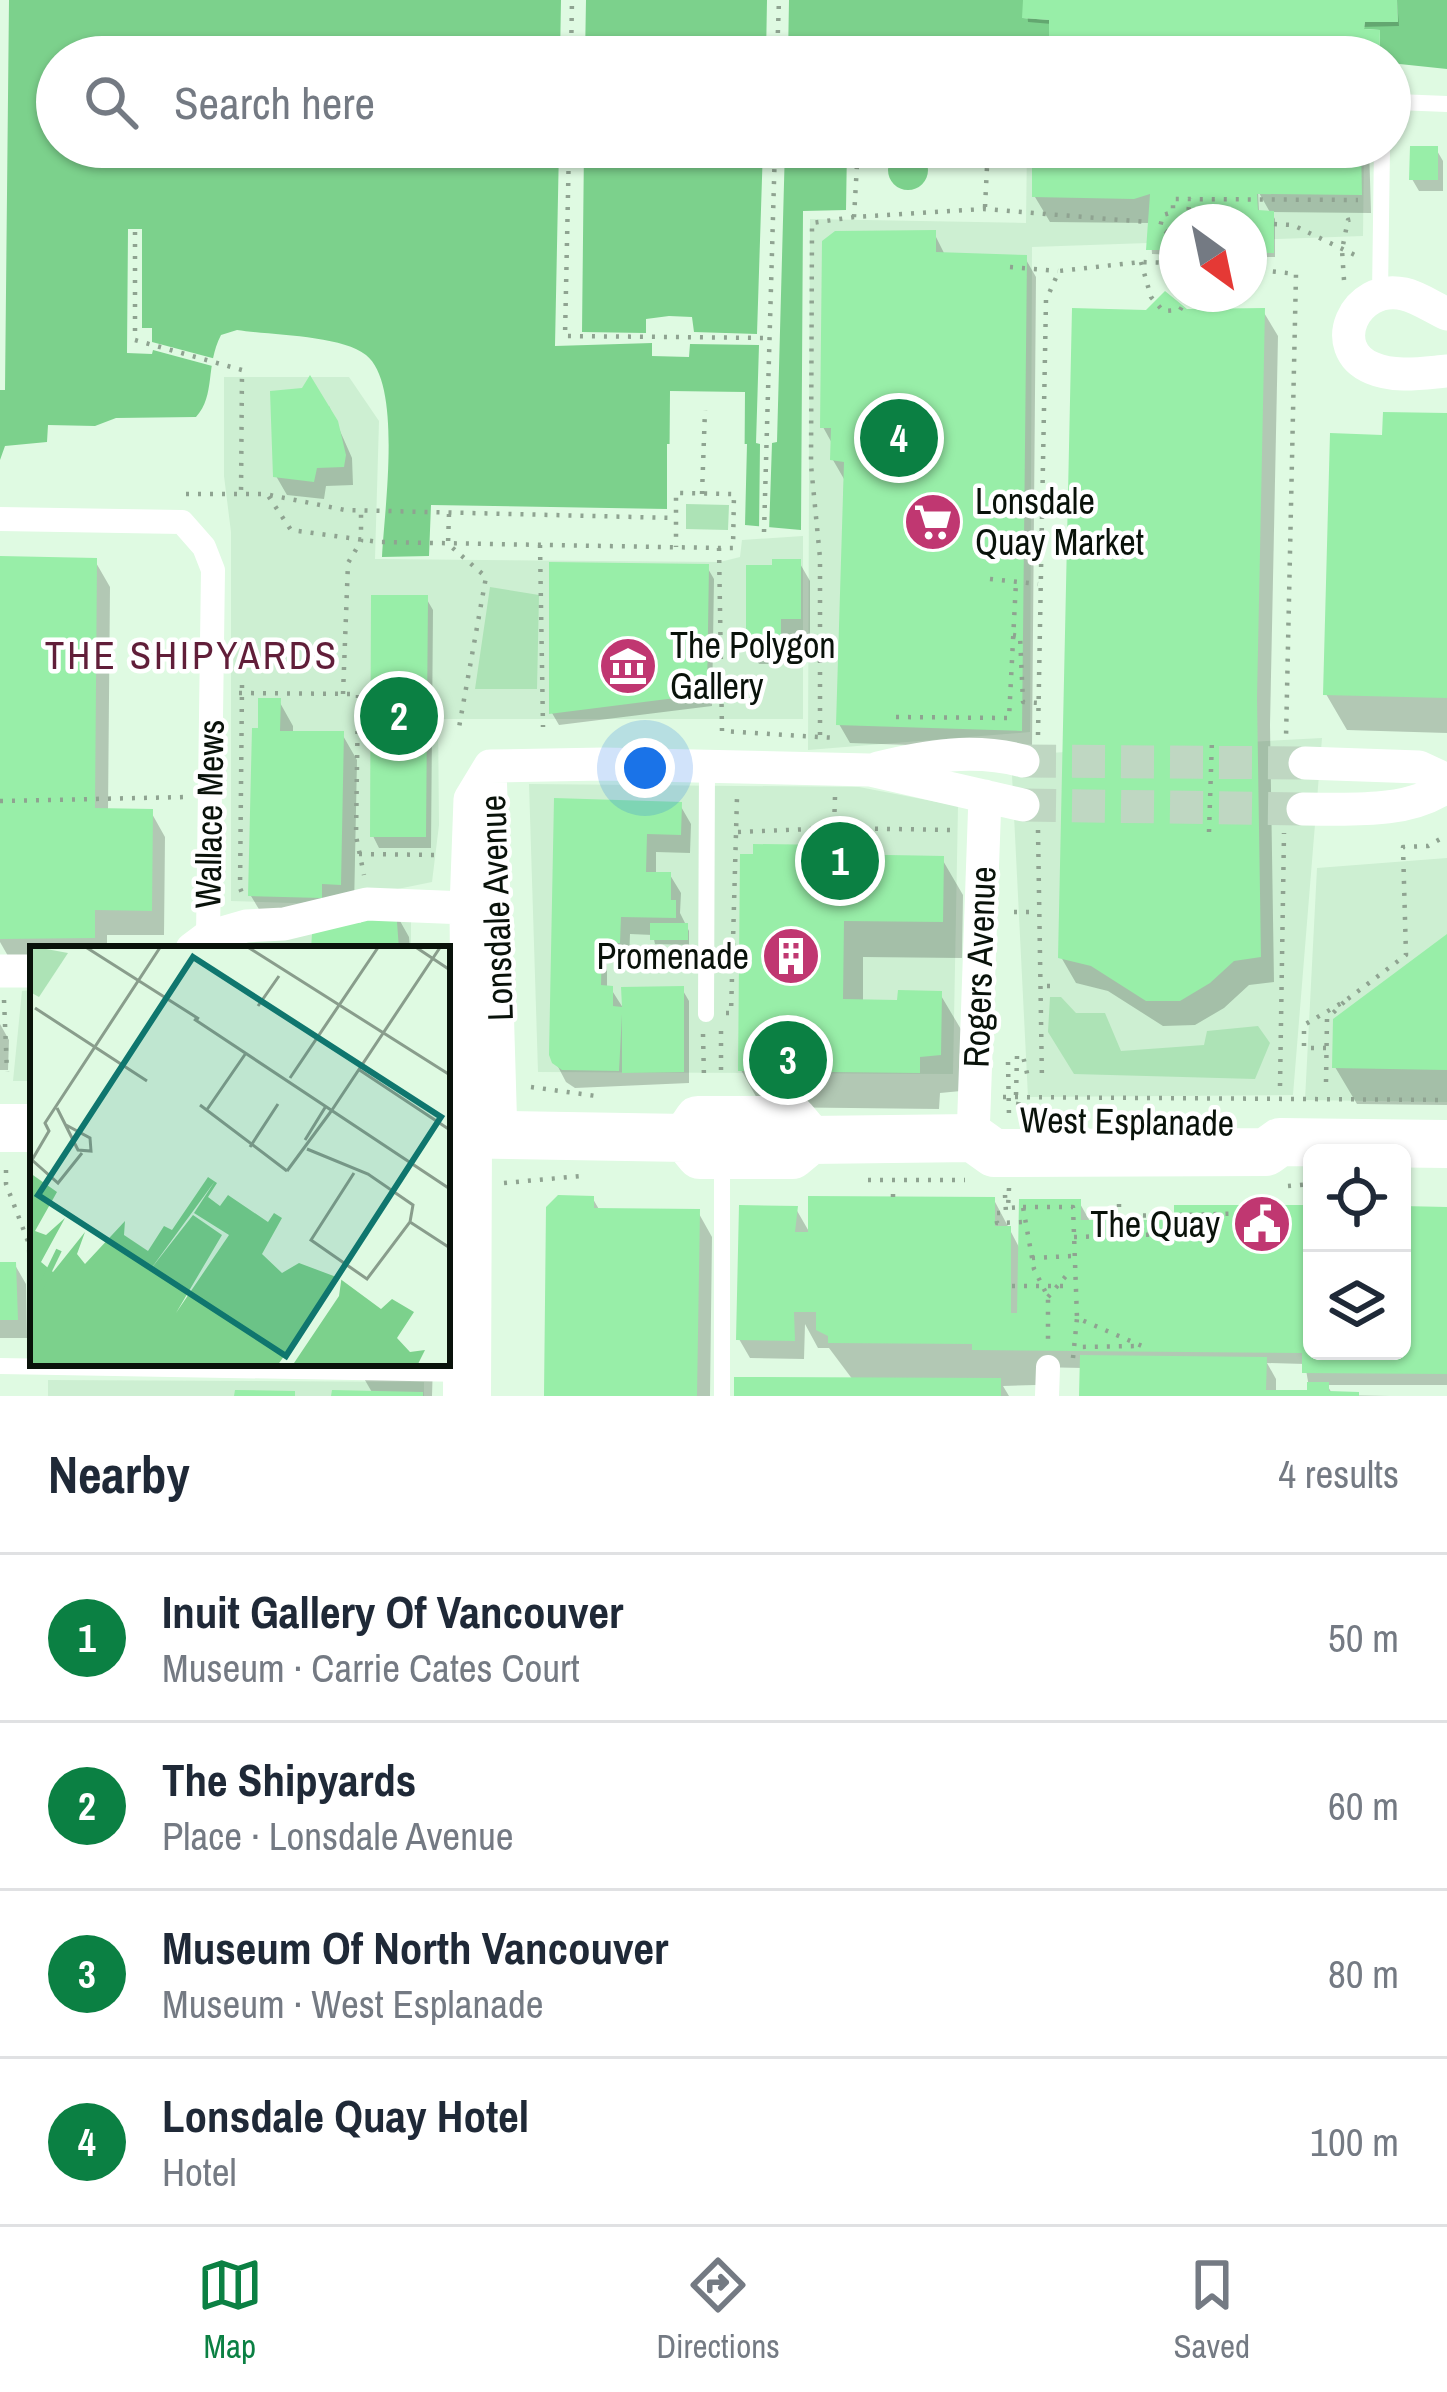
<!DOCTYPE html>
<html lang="en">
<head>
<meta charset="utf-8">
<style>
  body { margin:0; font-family:"Archivo Narrow",sans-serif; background:#f2f2f3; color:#1f2937 }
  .controls { position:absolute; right:36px; bottom:36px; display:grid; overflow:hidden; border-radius:18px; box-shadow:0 3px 9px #0004 }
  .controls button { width:108px; height:108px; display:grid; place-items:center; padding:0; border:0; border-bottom:3px solid #e0e1e3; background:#fff; color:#1f2937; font:60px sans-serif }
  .compass { position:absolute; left:1159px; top:204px; width:108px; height:108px; border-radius:50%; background:#fff; box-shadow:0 3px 9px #0004; rotate:147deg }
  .you { position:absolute; left:645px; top:768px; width:42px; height:42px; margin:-30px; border:9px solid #fff; border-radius:50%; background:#1a73e8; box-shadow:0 0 0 18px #1a73e833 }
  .badge { display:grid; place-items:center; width:78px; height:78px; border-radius:50%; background:#0b8043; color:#fff; font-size:39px; font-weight:700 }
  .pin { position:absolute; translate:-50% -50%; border:6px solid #fff; box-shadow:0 3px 12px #0006 }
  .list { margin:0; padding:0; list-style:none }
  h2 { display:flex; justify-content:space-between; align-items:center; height:156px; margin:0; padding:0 48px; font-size:51px }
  h2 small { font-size:39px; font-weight:400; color:#747a83 }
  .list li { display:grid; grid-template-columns:78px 1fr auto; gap:36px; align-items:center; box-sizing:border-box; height:168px; padding:0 48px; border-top:3px solid #e0e1e3 }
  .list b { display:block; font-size:45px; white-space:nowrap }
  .list p { margin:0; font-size:39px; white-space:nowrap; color:#747a83 }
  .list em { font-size:39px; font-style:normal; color:#747a83 }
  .icon { flex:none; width:66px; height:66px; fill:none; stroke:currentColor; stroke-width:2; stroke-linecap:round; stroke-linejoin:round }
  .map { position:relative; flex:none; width:1447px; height:1396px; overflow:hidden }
  .search { position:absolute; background:#fff; box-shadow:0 3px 9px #0004; left:36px; right:36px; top:36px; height:132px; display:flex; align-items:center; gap:30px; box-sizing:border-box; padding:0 42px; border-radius:66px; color:#747a83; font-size:45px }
  .sheet { height:828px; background:#fff }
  nav { display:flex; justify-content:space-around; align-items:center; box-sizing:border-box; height:168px; border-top:3px solid #e0e1e3; background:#fff; font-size:33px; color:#747a83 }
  nav a { display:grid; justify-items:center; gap:6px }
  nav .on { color:#0b8043 }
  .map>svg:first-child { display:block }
</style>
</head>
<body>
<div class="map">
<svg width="1447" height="1396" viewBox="0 0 1447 1396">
  <rect width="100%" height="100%" fill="#dffae2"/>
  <path fill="#cdefd2" d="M1027,147H1364L1363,236L1249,240V222H1177V242L1032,247L1030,732L808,750L810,219L1026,223Z
    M224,377H349L379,421L375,559L720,562L740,557L742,540L803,536V719H438L439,825L432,882L324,904L231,901V532L224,476Z
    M1322,738L1293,1095L1028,1097L1011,755Z
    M529,784L859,787L958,806L953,1074L538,1072Z
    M1447,858V1102L1305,1100L1317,868Z
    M411,910V949H230L287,928Z
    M33,990V1081H13L22,991Z
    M48,1380L424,1382V1396H48Z"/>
  <path fill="#ade3b6" d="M686,504L729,505L728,530L686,529Z
    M490,587L539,595L537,689H475Z
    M1050,997H1061L1076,1013H1105L1121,1051L1204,1045L1207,1031L1258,1026L1270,1043L1255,1079L1074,1074L1048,1032Z"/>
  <path fill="#7cd18c" d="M0,0H1023V18L1049,20V57H57V147H847L846,210L803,211L801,530L745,525L747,444H667V509L431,505L429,556L382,557C384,512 403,384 366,355C341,335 270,335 237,330L221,335C205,366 216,395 196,417L116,418L95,426L48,425L47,442L5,446L0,460Z
    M1397,0H1447V69L1390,63V57H1379L1380,30L1364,29L1365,22L1398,21Z
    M888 170a20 20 0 1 1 40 0a20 20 0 1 1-40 0Z"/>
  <path fill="#dffae2" d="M0,0H9L5,390H0Z
    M561,0H586L585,57H560Z
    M767,0H789L788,57H766Z
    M559,147H584L582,332L646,333V319L669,316L692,317L694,332L757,334L763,147H785L777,442L772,443L769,533H759L760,444L756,443L759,345L690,344L689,357L652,356V343L555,346Z
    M128,229H142V328H152V342L216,359V367L153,350L152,354L127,353Z
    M670,391L745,392L744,531L739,525L741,450H673V509L669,514Z"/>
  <path fill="#0003" fill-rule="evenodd" d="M1026,0H1397L1399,26L1360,27V31L1378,33L1380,57H1052V24L1028,22Z
    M1035,147H1369L1371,213L1271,212L1275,219V257H1249V222H1177V255L1152,254L1150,223L1050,222L1035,197ZM1258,191L1271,214L1259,213Z
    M1436,149L1443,161V191H1419L1412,179Z
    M934,233L945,255L1025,258L1036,277L1032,749L850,743L839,724L844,479L833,460V445L823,427Z
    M1263,311L1278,336L1270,725L1274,982L1249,985L1224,1008L1195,1025L1163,1026L1108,991L1076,983L1061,957L1186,312Z
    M329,406L352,458L353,485L326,486L324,499L287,495L276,476Z
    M1447,416V733L1347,730L1326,694L1385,438Z
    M95,561L110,587L108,811L151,812L165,837L164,935H107V949H33V964L12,963L0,942V743Z
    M799,562L810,581V637H790V664H759L749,646Z
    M707,567L714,579L712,706L559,725L552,713Z
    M426,598L433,610L431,848H379L373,836Z
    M279,701L293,726V734H342L357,760L354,909L349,926H364L395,912L409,937L410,949H314L316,922L266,921L251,896L261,731Z
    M557,801L680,805L691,824L690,853L656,852V875H670L681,893L680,913L689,931V945L655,944L653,935L630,934L629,961H607V989H611L625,1011L682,989L689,1001V1083L575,1088L566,1082L555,1061Z
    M832,848L837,857L942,859L963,895L962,958L863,957V1002L900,1003L940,994L962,1031L961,1091L940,1093L939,1109L762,1107L741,1070Z
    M1447,937V1105L1357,1104L1335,1067Z
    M0,1024L9,1040L8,1070H0Z
    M593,1199L600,1211L698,1212L712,1237L710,1396H547L549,1209Z
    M994,1200L1021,1251L1079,1202L1091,1223H1177L1312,1209V1351H1402V1209L1447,1210V1385H1327L1333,1395L1390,1396H1082L1083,1368L1036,1367V1385L1003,1386L1009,1396H737V1380H853L829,1348H818L805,1324L804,1359L750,1358L739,1339L796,1209L811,1235ZM1267,1363L1305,1364L1310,1393H1276V1379Z
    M0,1265H15L26,1284L27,1338H0Z
    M355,1363H433L432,1396H334L373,1394Z"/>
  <path fill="#98eea8" d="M1023,0H1397L1398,22H1365L1364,29L1380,30L1379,57H1049V20L1022,18Z
    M1410,146H1438V180H1409Z
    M1032,147H1361L1362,195L1257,194L1258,210L1274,211V253H1249V222H1177V250H1146L1150,194L1134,199L1032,197Z
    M936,230V252L1027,255L1022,731L836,725L844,462L830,460L831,428H820L822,241L835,231Z
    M1165,291L1187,309L1265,308L1257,698L1261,957L1234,961L1210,983L1180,1001H1146L1091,966L1058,958L1072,308L1146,310Z
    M310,375L338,421L346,455L344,467L317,468L314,482L273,477L270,391L302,388Z
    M1383,412L1447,413V698L1323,695L1330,433L1382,435Z
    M0,556L97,558L95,808L153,809L152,911L95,910V938L0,939Z
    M772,559H801V619H781V646L746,647V565H772Z
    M549,562L709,564L707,694L549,714Z
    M371,595H428L426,837H370Z
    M258,698H281L280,731H344L341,885L322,884V898L248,896L252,728H258Z
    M554,798L682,802L681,835L647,834L646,872H671V900H676V918L621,917L620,943H602L601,985L613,986V1006L622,1007L621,987L684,986V1072L622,1073V1014L619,1071L562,1070L552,1063L549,1055Z
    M753,844L834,845V854L944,856L943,922L844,921L843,999L897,1000L898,990L942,991L941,1055L920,1057V1073L738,1071L740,854H753Z
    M396,909L399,949H311L313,919L361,923L362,915Z
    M650,923H688V940H650Z
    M1447,934V1070L1332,1068L1333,1019Z
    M558,1195L594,1196V1208L700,1209L697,1396H544L546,1207Z
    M808,1196L995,1197V1226H1011V1313H1017L1019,1199H1081V1220H1174V1205H1312V1351H1402V1206L1447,1207V1374L1302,1373V1353L972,1350V1344L828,1343V1336L816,1330V1312H794L795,1341L736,1340L739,1205L798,1206L795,1232H808Z
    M0,1262H16L18,1320H0Z
    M1080,1355L1267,1357L1266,1390H1307V1382H1329V1391L1359,1392V1396H1079Z
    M734,1377L1001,1378V1396H734Z
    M235,1390L295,1391V1396H234Z
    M332,1390L423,1392V1396H331Z"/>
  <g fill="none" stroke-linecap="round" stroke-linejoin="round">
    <path stroke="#bfd7c2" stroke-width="33" stroke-dasharray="33 16" stroke-linecap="butt" d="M1023,761L1305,763
      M1023,805L1303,809"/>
    <path stroke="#8fa391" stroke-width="4.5" stroke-dasharray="3 9" stroke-linecap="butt" d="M571,57L572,0
      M777,57L779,0
      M569,147L565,336L771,338
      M985,207L988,147
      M854,217L858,147
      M1187,222L1190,198
      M1274,224L1293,225L1359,257
      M135,232V340L242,370L241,494
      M1177,240L1160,227L1163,215L1173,212V199L1358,200
      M1141,262L1151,297L1163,311L1180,310L1190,294
      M1176,263L1177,243
      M1010,267L1058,271
      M1249,269L1296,274L1286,738
      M1344,280L1342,250L1348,220L1358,218
      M186,494H267L291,530L379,542L719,548H733L734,494L676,493V547
      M702,494L705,410
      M270,495L345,510L676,518
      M449,514L448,544L486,577L458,733
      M764,532L775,147
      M540,545L543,727
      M719,548L722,731L836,738
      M990,579L1038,584
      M1013,635L1020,636L1023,702L1039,703
      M242,685L240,888L244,898
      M239,693L358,694L356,836L364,875
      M343,694L348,563L361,541V511
      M896,717L1009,718L1016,582
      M820,735V558L811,465L812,223L854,217L984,209L1147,222
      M1038,735L1046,300L1059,271L1141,262L1177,263
      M835,797L834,828L954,830
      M0,801L186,797
      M1038,830L1042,1082
      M738,832L834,828
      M1209,832L1212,739
      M359,854L440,855
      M1014,912H1038
      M1047,986H1054
      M4,1000L7,1072
      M726,1013H731L737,797
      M721,1031V1078
      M703,1034L704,1078
      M1326,1048H1304V1025L1345,1001L1406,955L1403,847L1428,846L1447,835
      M1008,1062L1009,1117
      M1326,1082L1327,1019L1345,1001
      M1280,1086L1284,833
      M531,1087L596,1096
      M1016,1095L1017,1056H1023L1029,1082
      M1003,1097L1447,1100
      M1018,1105L1019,1100
      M6,1170V1184L29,1244L30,1285L33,1288
      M868,1180H965
      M504,1183L581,1176
      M1288,1186L1312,1184
      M1009,1188L1008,1208L1023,1207L1034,1269L1048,1297V1343
      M1005,1195L1006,1213H996L997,1223L1024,1222
      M893,1197V1194
      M1119,1204V1216L1182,1215
      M1023,1207H1073L1077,1318L1142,1346L1076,1347
      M1074,1237L1175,1234L1183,1229L1182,1215L1256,1213L1255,1199
      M1032,1258L1073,1256
      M1012,1286H1072
      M1048,1297L1071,1270
      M1073,1358L1077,1318"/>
    <path stroke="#fff" stroke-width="16" d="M1390,122L1397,102L1447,104
      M1380,294L1382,147
      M706,1014L707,765
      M0,1366L466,1374
      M722,1396V1162"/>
    <path stroke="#fff" stroke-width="24" d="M0,519L182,522L204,547L213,570L208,937
      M1047,1396L1048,1367"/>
    <path stroke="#fff" stroke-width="33" d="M1447,314C1434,308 1418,297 1404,294C1354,283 1326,349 1372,368C1395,378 1423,373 1447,371
      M1305,763L1419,767L1447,780
      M490,766L604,764L870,770L1023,805
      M490,766L501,1136
      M878,768C927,756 973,748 1023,761
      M1303,809C1349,809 1409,814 1447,786
      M192,949L208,937L246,926L284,924L367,904L466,908
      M0,971H33
      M468,1135L466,908L470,799L490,766
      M973,1138L985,796"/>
    <path stroke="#fff" stroke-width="48" d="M0,1128H33
      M447,1134L686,1138
      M686,1138L700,1155H792L810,1140L973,1138L994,1153L1266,1152L1280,1142L1447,1144
      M686,1138L698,1120H793L810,1140
      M467,1396L468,1135"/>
  </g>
  <defs>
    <g id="supermarket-disc" transform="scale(3)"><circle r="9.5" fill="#c03771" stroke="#fff"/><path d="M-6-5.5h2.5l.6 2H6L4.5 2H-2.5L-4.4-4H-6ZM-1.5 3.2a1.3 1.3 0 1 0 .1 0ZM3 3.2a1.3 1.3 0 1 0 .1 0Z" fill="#fff"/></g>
    <g id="museum-disc" transform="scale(3)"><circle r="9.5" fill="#c03771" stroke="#fff"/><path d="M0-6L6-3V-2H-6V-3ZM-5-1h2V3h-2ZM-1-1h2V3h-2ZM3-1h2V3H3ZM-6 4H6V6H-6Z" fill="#fff"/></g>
    <g id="building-disc" transform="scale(3)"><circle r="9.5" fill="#c03771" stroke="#fff"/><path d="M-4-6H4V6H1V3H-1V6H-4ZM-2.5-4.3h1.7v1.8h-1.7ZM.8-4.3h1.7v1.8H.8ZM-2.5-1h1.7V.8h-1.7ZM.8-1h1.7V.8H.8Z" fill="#fff"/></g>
    <g id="civic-disc" transform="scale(3)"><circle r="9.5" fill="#c03771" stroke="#fff"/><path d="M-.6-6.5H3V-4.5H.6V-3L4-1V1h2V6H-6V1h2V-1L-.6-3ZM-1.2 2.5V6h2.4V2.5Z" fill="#fff"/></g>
  </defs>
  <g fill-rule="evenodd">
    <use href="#supermarket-disc" x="933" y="522"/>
    <use href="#museum-disc" x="628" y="666"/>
    <use href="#building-disc" x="791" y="956"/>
    <use href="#civic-disc" x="1262" y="1224"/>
  </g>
  <g text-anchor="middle" stroke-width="9" stroke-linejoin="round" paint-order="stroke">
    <g font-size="36" fill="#09120a" stroke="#fff" text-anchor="start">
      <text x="975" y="514">Lonsdale<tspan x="975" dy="41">Quay Market</tspan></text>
      <text x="670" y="658">The Polygon<tspan x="670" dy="41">Gallery</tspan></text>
      <text x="749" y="969" text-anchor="end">Promenade</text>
      <text x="1220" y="1237" text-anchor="end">The Quay</text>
    </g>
    <g font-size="36" fill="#09120a" stroke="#fff">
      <text transform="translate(209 814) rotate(-89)" y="13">Wallace Mews</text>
      <text transform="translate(496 908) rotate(-92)" y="13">Lonsdale Avenue</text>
      <text transform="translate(979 967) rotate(-88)" y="13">Rogers Avenue</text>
      <text transform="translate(1127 1121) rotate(1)" y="13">West Esplanade</text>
    </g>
    <g font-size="39" letter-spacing="3" fill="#611e39" stroke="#fff">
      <text x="192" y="669">THE SHIPYARDS</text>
    </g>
  </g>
  <g transform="translate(30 946)">
    <rect width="420" height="420" fill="#dffae2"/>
    <path d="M0,0L38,7L9,51L0,46Z" fill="#ade3b6"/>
    <path d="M0,227L27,246L5,285L16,289L35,272L11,316L23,326L55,286L47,308L55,318L95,275L94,289L118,305L134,280L142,284L178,231L187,237L178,251L190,260L198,249L238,276L244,267L252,272L232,308L252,327L269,317L309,332L351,363L362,353L384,366L367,392L380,406L395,404L387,420H0Z" fill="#7cd18c"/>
    <path d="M185,235L164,267L199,289L146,367L192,289L163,269L120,324ZM312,329L309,350L262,420H247Z" fill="#dffae2"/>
    <path fill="none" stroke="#7cd18c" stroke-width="6" d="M0,364L29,304"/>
    <path fill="none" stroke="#899d8c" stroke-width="3" d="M54,0L169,73M216,0L420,129M384,0L420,24M228,60L249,30M5,62L117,135M164,73L420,243M328,123L420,184M260,132L349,0M170,159L257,225M27,162L48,204L61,205L60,192L36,179M302,164L411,0M176,165L216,107M275,194L296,160M220,201L248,158M277,203L338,228L383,259L380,276L337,333L281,294L324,227M52,207L28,237L2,214L19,185L15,177L131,0M257,225L302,164M380,276L420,302"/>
    <path fill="#0f766e" fill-opacity="0.15" stroke="#0f766e" stroke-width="6" d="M163,11L411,171L256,410L8,249Z"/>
    <rect width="420" height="420" fill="none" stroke="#09120a" stroke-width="6"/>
  </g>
</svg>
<div class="controls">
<button><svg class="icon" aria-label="locate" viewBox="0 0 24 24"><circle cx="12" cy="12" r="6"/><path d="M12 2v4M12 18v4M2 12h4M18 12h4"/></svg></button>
<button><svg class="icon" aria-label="layers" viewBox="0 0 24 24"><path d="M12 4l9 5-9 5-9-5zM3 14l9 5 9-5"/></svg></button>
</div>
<svg class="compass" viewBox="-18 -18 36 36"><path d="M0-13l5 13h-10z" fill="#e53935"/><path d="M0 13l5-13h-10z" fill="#747a83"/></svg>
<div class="you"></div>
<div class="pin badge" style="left:840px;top:861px">1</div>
<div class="pin badge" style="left:399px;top:716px">2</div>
<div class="pin badge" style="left:788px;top:1060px">3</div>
<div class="pin badge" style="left:899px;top:438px">4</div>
<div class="search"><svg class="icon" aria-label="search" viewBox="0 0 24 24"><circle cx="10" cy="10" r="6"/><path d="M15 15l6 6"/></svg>Search here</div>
</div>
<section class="sheet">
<h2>Nearby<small>4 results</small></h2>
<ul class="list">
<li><span class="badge">1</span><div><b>Inuit Gallery Of Vancouver</b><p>Museum · Carrie Cates Court</p></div><em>50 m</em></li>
<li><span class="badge">2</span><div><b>The Shipyards</b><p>Place · Lonsdale Avenue</p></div><em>60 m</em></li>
<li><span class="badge">3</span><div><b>Museum Of North Vancouver</b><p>Museum · West Esplanade</p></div><em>80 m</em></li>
<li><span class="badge">4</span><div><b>Lonsdale Quay Hotel</b><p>Hotel</p></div><em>100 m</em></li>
</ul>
</section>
<nav>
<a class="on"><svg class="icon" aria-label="map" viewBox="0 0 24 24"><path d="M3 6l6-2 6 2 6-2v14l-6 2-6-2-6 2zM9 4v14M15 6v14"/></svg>Map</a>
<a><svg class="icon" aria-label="directions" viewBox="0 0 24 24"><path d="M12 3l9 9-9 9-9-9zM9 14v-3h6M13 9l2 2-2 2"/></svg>Directions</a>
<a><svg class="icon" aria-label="saved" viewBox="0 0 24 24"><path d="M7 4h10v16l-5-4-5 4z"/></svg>Saved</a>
</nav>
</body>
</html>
